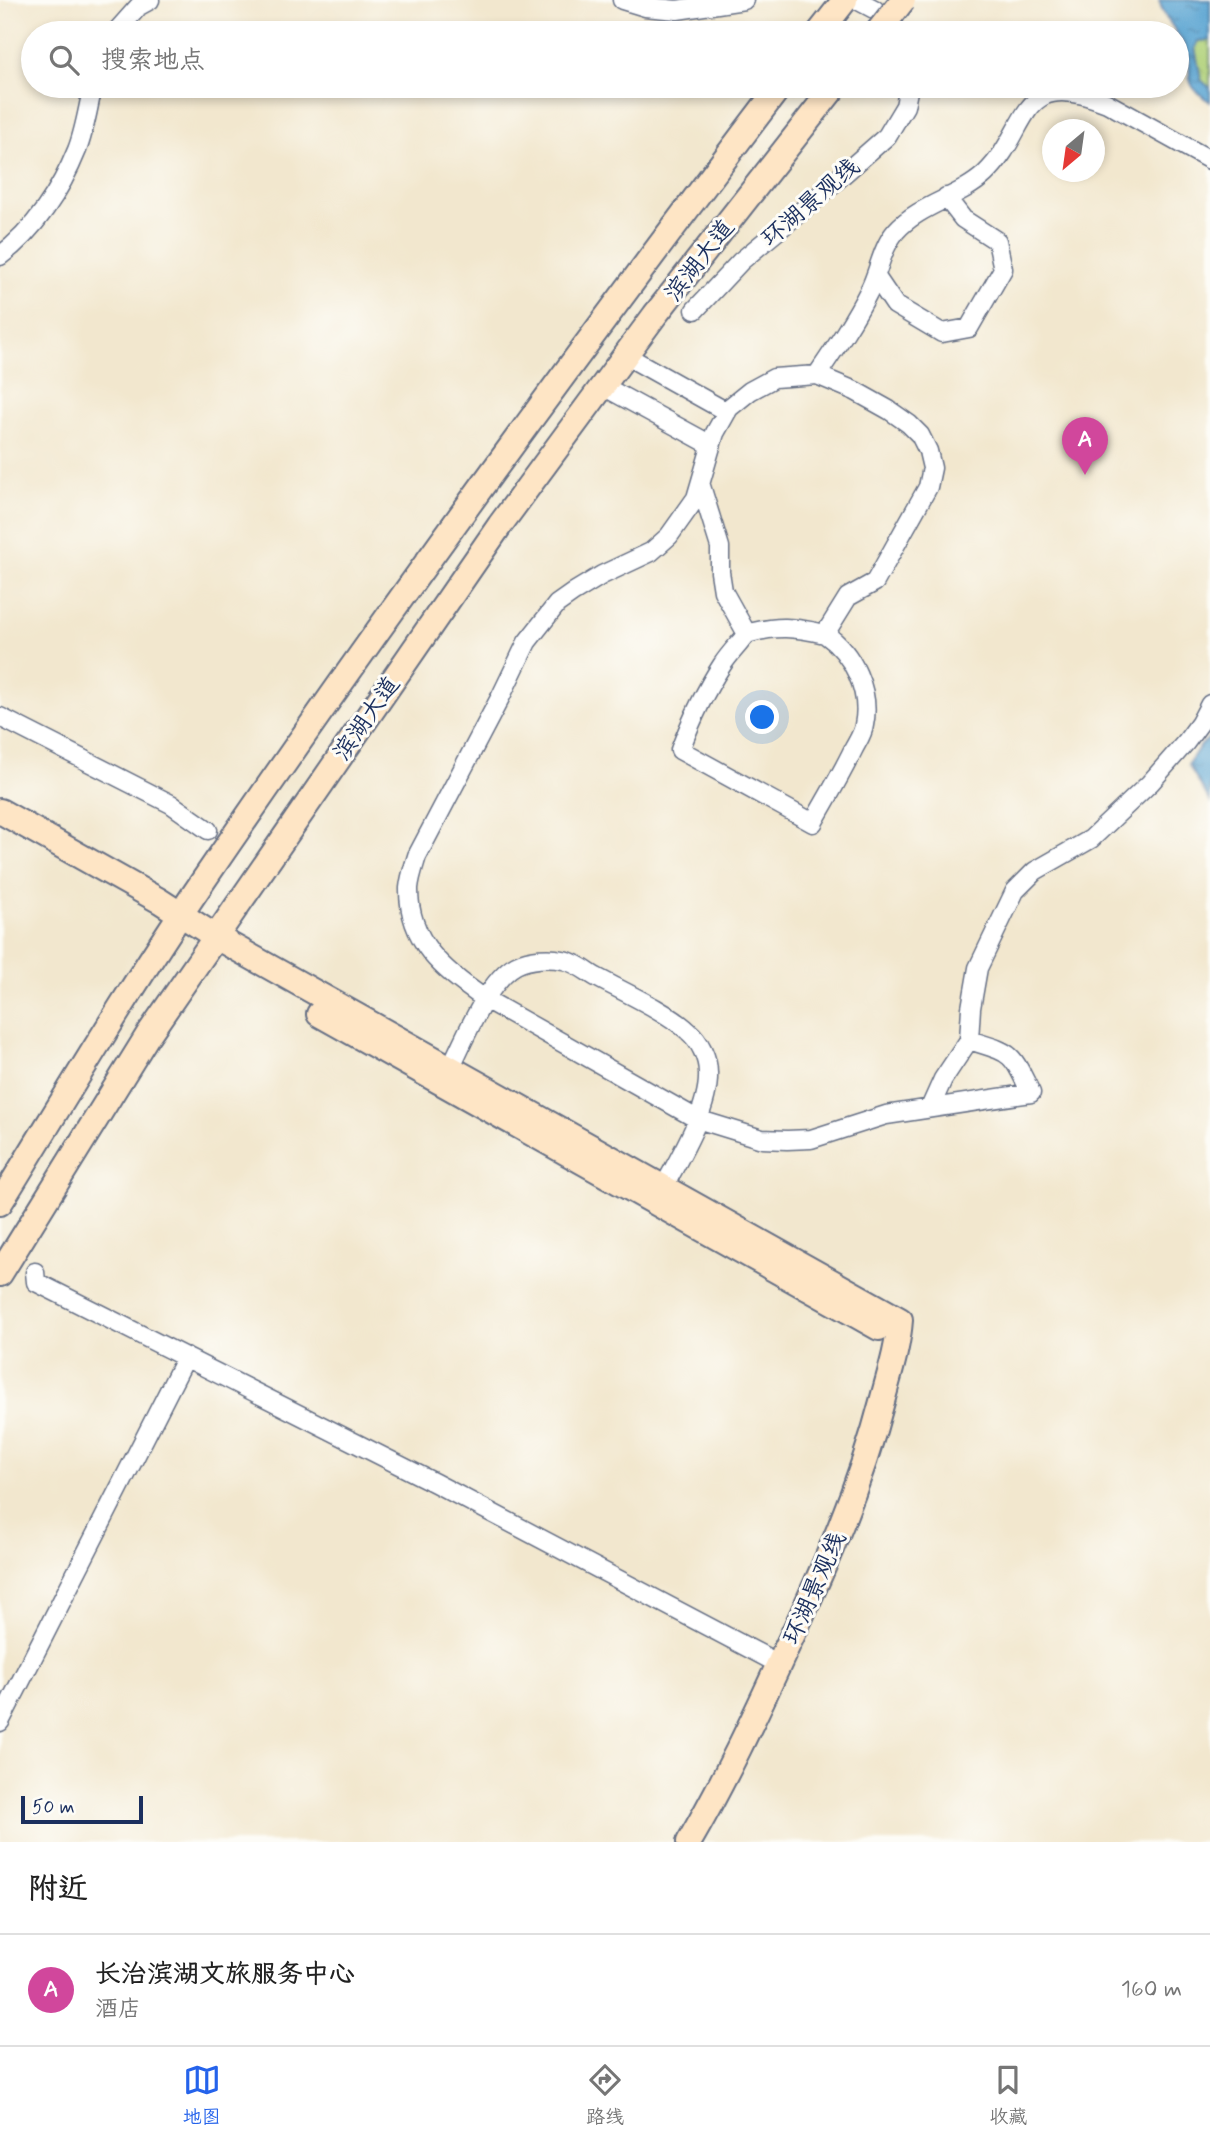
<!DOCTYPE html>
<html lang="zh">
<head>
<meta charset="utf-8">
<style>
  body { margin:0; font-family:Mynerve,"LXGW WenKai TC",sans-serif; background:#f2f2f2; color:#222 }
  .compass { position:absolute; left:1042px; top:119px; width:63px; height:63px; border-radius:50%; background:#fff; box-shadow:0 4px 10px #0003; rotate:209deg }
  .scale { position:absolute; left:21px; bottom:18px; width:122px; box-sizing:border-box; padding-left:7px; border:4px solid #1b2f5e; border-top:0; font-size:19px; line-height:24px; white-space:nowrap; color:#1b2f5e; -webkit-text-stroke:5px #fdfcf7; paint-order:stroke }
  .you { position:absolute; left:763px; top:718px; width:24px; height:24px; margin:-18px; border:5px solid #fff; border-radius:50%; background:#1a73e8; box-shadow:0 0 0 10px #1a73e833 }
  .badge { display:grid; place-items:center; width:46px; height:46px; border-radius:50%; background:#2563eb; color:#fff; font-size:23px; font-weight:700 }
  .pin { position:absolute; translate:-50% -58px; filter:drop-shadow(0 2px 4px #0008) }
  .pin::after { content:''; position:absolute; top:37px; width:24px; height:21px; background:inherit; clip-path:polygon(0 0,100% 0,50% 100%) }
  .list { margin:0; padding:0; list-style:none }
  h2 { display:flex; justify-content:space-between; align-items:center; height:91px; margin:0; padding:0 28px; font-size:30px }
  h2 small { font-size:23px; font-weight:400; color:#767676 }
  .list li { display:grid; grid-template-columns:46px 1fr auto; gap:21px; align-items:center; box-sizing:border-box; height:112px; padding:0 28px; border-top:2px solid #e0e0e0 }
  .list b { display:block; font-size:26px; white-space:nowrap }
  .list p { margin:0; font-size:23px; white-space:nowrap; color:#767676 }
  .list em { font-size:23px; font-style:normal; color:#767676 }
  .icon { flex:none; width:38px; height:38px; fill:none; stroke:currentColor; stroke-width:2; stroke-linecap:round; stroke-linejoin:round }
  .map { position:relative; flex:none; width:1210px; height:1842px; overflow:hidden }
  .search { position:absolute; background:#fff; box-shadow:0 4px 10px #0003; left:21px; right:21px; top:21px; height:77px; display:flex; align-items:center; gap:18px; box-sizing:border-box; padding:0 24px; border-radius:38px; color:#767676; font-size:26px }
  .sheet { height:203px; background:#fff }
  nav { display:flex; justify-content:space-around; align-items:center; box-sizing:border-box; height:98px; border-top:2px solid #e0e0e0; background:#fff; font-size:19px; color:#767676 }
  nav a { display:grid; justify-items:center; gap:4px }
  nav .on { color:#2563eb }
  .map>svg:first-child { display:block }
</style>
</head>
<body>
<div class="map">
<svg width="1210" height="1842" viewBox="0 0 1210 1842">
  <defs>
    <pattern id="park-crowns" width="20" height="18" patternUnits="userSpaceOnUse" patternTransform="scale(1.75)"><rect width="20" height="18" fill="#b0d179"/><path d="M2 6a3 3 0 1 1 6 0M12 15a3 3 0 1 1 6 0" fill="none" stroke="#97b46b"/></pattern>
    <pattern id="water-ripples" width="26" height="14" patternUnits="userSpaceOnUse" patternTransform="scale(1.75)"><rect width="26" height="14" fill="#5aa4d2"/><path d="M2 4q2-2 4 0t4 0M15 11q2-2 4 0t4 0" fill="none" stroke="#4a86ae"/></pattern>
  </defs>
  <rect width="100%" height="100%" fill="#fdfcf7"/>
  <filter id="ink" filterUnits="userSpaceOnUse"><feTurbulence type="fractalNoise" baseFrequency=".0143" numOctaves="2"/><feDisplacementMap in="SourceGraphic" scale="14" xChannelSelector="R" yChannelSelector="G"/><feConvolveMatrix kernelMatrix="1 2 1 2 8 2 1 2 1" color-interpolation-filters="sRGB"/></filter>
  <filter id="wash" filterUnits="userSpaceOnUse"><feTurbulence type="fractalNoise" baseFrequency=".00686" numOctaves="4" result="noise"/><feDisplacementMap in="SourceGraphic" scale="28" xChannelSelector="R" yChannelSelector="G"/><feGaussianBlur stdDeviation="1.57" result="paint"/><feColorMatrix in="noise" values="0 0 0 0 0 0 0 0 0 0 0 0 0 0 0 0 0 1.4 0 .05"/><feComposite in="paint" operator="in"/></filter>
  <g filter="url(#wash)">
    <rect width="100%" height="100%" fill="#f2e7ce"/>
    <path fill="url(#park-crowns)" stroke="#66806c" stroke-width="2" d="M1210,40V88L1201,80L1195,48L1198,41Z"/>
    <path fill="url(#water-ripples)" stroke="#3a6a98" stroke-width="2" d="M1159,0H1210V40L1198,41L1195,48L1201,80L1210,88V102C1204,97 1197,93 1193,87C1186,76 1192,66 1188,54C1182,34 1164,21 1159,0Z
      M1210,737V801L1188,764L1201,745Z"/>
  </g>
  <g filter="url(#ink)">
    <g fill="none" stroke-linecap="round" stroke-linejoin="round">
      <g stroke="#666f85" stroke-width="21">
        <path id="street" d="M622,0L645,7L677,10L744,0
          M857,0L874,9L896,29L898,33
          M115,33L139,6L150,0
          M0,256C34,231 61,190 77,150C85,130 88,107 93,86
          M876,277L895,305L942,333L969,328L1003,269L997,241L963,219L946,197
          M695,310L741,261L805,208L887,136L905,106L909,86
          M625,355L727,412
          M817,375C836,347 855,319 870,289C879,271 882,247 896,231C920,204 959,198 985,174C1032,129 1016,66 1107,103L1210,160
          M603,386L711,445
          M701,486L720,547V572L723,591L747,634C739,644 729,654 722,665C705,691 691,721 680,750L813,823C827,798 841,775 853,750C857,742 863,734 864,725C871,692 853,653 825,634L848,597L875,582L928,487L932,468L928,451L920,435L909,424L889,410L855,391L817,375L774,378L750,391L729,408L715,433L696,498L669,536L651,552L602,575L574,592L557,604L527,642L501,696L417,856C414,866 410,877 409,888C408,942 444,971 485,999L697,1119L762,1139L787,1140L811,1139L886,1115L1031,1093C1010,1050 1013,1054 969,1040L971,1008L978,968L1015,891L1035,871L1091,839L1150,783L1186,742L1200,723L1210,704
          M747,634C777,625 794,627 825,634
          M0,717L171,804L208,830
          M446,1077C461,1047 487,980 516,965C530,958 549,957 563,960C575,962 586,971 596,977C622,991 668,1012 688,1031C700,1041 708,1058 708,1073C710,1110 676,1163 659,1196
          M930,1108L943,1079L969,1040
          M35,1272L36,1282L435,1483L779,1664
          M0,1722L186,1357"/>
      </g>
      <g stroke="#666f85" stroke-width="28">
        <path id="secondary" d="M819,33L845,0
          M0,811L160,901L216,937L900,1320C898,1347 890,1372 883,1398C860,1487 824,1569 785,1651C755,1716 725,1780 689,1842
          M319,1014L879,1328
          M0,1203C66,1096 130,988 201,884C386,613 581,348 780,86
          M0,1274L148,1035L500,525L655,315L835,86"/>
      </g>
      <use href="#street" stroke="#fff" stroke-width="18"/>
      <use href="#secondary" stroke="#fee5c5" stroke-width="24"/>
      <g stroke="#666f85" stroke-width="28" stroke-linecap="butt">
        <path id="secondary-bridge" d="M877,33L903,0"/>
      </g>
      <use href="#secondary-bridge" stroke="#fee5c5" stroke-width="24"/>
    </g>
  </g>
  <g text-anchor="middle" stroke-width="6" stroke-linejoin="round" paint-order="stroke">
    <g font-size="24" fill="#1b2f5e" stroke="#fdfcf7">
      <text transform="translate(810 202) rotate(-41)" y="8">环湖景观线</text>
      <text transform="translate(699 260) rotate(-52)" y="8">滨湖大道</text>
      <text transform="translate(366 718) rotate(-55)" y="8">滨湖大道</text>
      <text transform="translate(814 1588) rotate(-66)" y="8">环湖景观线</text>
    </g>
  </g>
</svg>
<svg class="compass" viewBox="-18 -18 36 36"><path d="M0-13l5 13h-10z" fill="#e53935"/><path d="M0 13l5-13h-10z" fill="#767676"/></svg>
<div class="scale">50 m</div>
<div class="you"></div>
<div class="pin badge" style="left:1085px;top:475px;background:#d1479c">A</div>
<div class="search"><svg class="icon" aria-label="search" viewBox="0 0 24 24"><circle cx="10" cy="10" r="6"/><path d="M15 15l6 6"/></svg>搜索地点</div>
</div>
<section class="sheet">
<h2>附近<small></small></h2>
<ul class="list">
<li><span class="badge" style="background:#d1479c">A</span><div><b>长治滨湖文旅服务中心</b><p>酒店</p></div><em>160 m</em></li>
</ul>
</section>
<nav>
<a class="on"><svg class="icon" aria-label="map" viewBox="0 0 24 24"><path d="M3 6l6-2 6 2 6-2v14l-6 2-6-2-6 2zM9 4v14M15 6v14"/></svg>地图</a>
<a><svg class="icon" aria-label="directions" viewBox="0 0 24 24"><path d="M12 3l9 9-9 9-9-9zM9 14v-3h6M13 9l2 2-2 2"/></svg>路线</a>
<a><svg class="icon" aria-label="saved" viewBox="0 0 24 24"><path d="M7 4h10v16l-5-4-5 4z"/></svg>收藏</a>
</nav>
</body>
</html>
